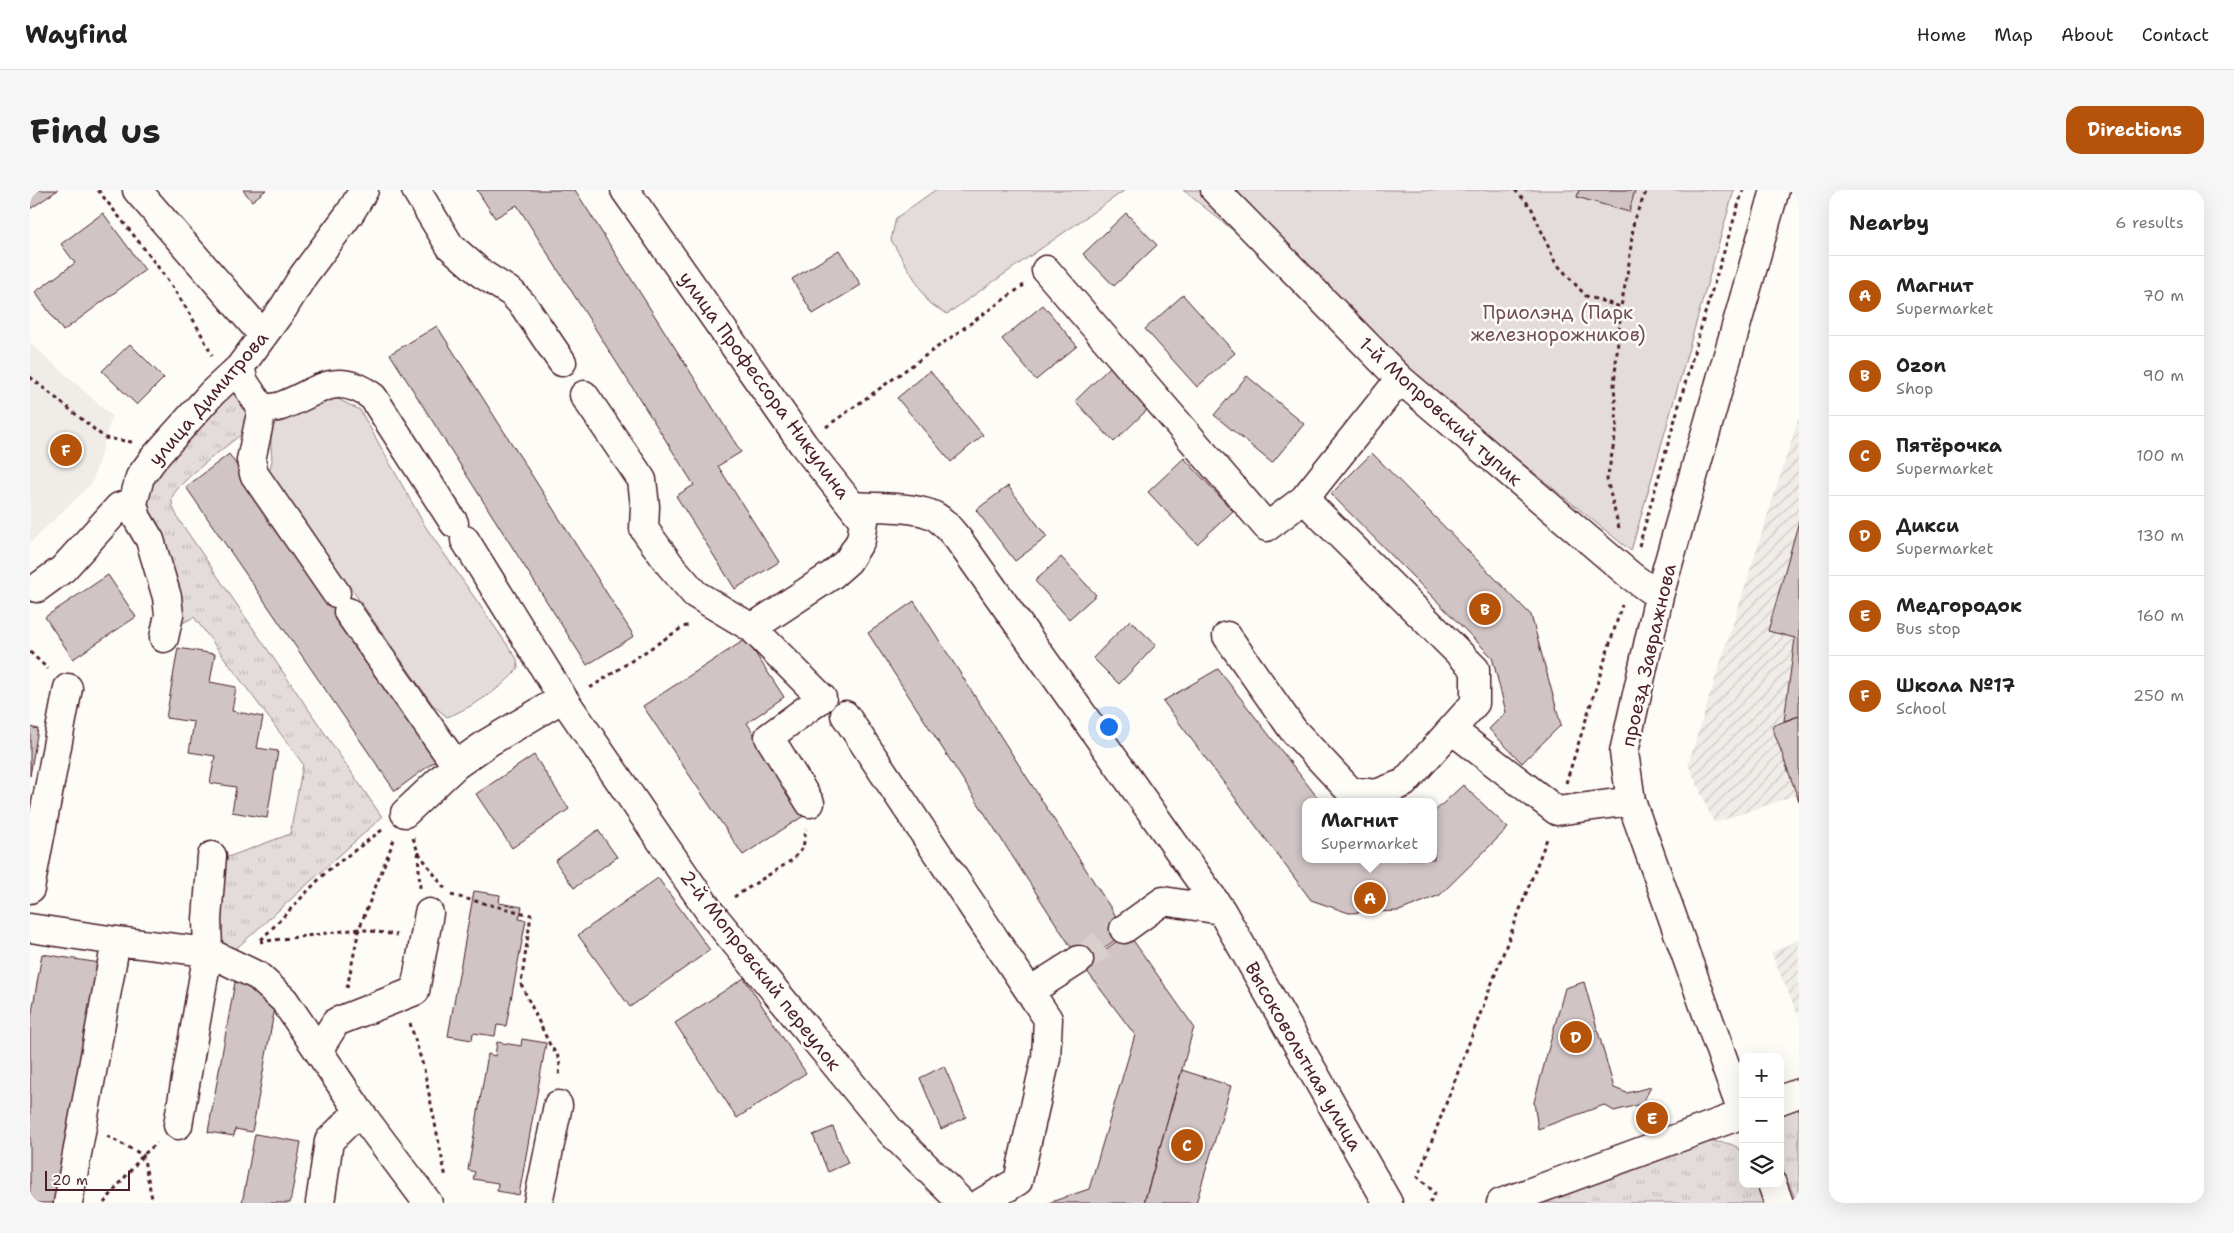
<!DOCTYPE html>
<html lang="en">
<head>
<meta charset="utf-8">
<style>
  body { margin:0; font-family:"Shantell Sans",sans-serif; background:#f6f6f6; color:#222 }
  .controls { position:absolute; right:15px; bottom:15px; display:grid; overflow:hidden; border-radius:10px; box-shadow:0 5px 20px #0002 }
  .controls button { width:45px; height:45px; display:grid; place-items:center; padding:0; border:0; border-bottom:1px solid #e0e0e0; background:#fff; color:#222; font:25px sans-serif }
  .scale { position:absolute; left:15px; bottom:12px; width:85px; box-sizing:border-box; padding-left:5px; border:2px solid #4a1f2b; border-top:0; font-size:14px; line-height:18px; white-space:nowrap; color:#4a1f2b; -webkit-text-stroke:4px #fdfcf7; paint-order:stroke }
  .you { position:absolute; left:1078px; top:536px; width:18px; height:18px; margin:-12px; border:4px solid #fff; border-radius:50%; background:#1a73e8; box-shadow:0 0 0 8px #1a73e833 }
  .badge { display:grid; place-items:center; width:32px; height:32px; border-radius:50%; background:#b45309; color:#fff; font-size:16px; font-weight:700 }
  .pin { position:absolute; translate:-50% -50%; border:2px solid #fff; box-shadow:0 1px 5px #0006 }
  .popup { position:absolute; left:1272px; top:608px; width:135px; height:65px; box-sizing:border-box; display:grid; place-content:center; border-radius:10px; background:#fff; filter:drop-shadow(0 1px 4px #0005); font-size:16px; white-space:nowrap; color:#767676 }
  .popup b { font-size:19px; color:#222 }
  .popup::after { content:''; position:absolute; left:50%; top:100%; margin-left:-10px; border:10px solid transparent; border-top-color:#fff }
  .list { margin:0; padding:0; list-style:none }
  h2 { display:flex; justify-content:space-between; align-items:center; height:65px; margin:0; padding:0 20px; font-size:21px }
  h2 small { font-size:16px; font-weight:400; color:#767676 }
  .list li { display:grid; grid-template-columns:32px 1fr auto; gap:15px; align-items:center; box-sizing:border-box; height:80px; padding:0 20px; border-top:1px solid #e0e0e0 }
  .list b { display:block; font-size:19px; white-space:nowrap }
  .list p { margin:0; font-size:16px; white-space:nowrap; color:#767676 }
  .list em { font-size:16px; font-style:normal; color:#767676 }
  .icon { flex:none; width:28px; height:28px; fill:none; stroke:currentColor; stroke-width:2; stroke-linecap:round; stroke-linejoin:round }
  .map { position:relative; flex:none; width:1769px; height:1013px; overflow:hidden; border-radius:15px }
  header { display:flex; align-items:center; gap:30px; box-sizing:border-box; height:70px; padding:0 25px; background:#fff; border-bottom:1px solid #e0e0e0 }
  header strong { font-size:24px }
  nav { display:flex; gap:28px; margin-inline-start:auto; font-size:18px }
  .intro { display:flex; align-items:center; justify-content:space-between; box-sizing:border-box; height:120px; padding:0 30px }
  h1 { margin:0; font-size:35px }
  .button { padding:12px 22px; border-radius:15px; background:#b45309; color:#fff; font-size:18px; font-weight:700 }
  main { display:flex; gap:30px; padding:0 30px }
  aside { flex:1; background:#fff; border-radius:15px; box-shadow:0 5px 20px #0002 }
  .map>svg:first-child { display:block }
</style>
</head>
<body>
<header>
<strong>Wayfind</strong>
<nav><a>Home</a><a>Map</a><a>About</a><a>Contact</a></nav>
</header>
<div class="intro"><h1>Find us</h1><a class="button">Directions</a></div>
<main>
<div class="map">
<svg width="1769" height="1013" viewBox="0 0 1769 1013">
  <defs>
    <pattern id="industrial-furrows" width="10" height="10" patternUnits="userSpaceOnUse" patternTransform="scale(1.25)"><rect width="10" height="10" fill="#f0ece8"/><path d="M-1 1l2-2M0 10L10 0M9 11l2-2" fill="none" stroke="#cfcac7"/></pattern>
    <pattern id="grass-tufts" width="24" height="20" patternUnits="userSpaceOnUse" patternTransform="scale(1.25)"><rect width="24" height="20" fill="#e3dcda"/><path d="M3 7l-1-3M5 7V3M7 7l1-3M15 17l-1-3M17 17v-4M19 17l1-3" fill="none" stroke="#c4bcbb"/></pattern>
  </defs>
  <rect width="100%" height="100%" fill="#fdfcf7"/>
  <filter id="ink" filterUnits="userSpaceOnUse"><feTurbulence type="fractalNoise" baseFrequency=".02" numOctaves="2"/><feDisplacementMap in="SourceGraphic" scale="10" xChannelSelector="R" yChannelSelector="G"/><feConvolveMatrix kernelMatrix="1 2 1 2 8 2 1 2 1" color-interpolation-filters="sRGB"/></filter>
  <g filter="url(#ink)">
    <path fill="#f0ece8" d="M0,153L82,226L62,293L0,353Z"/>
    <path fill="url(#industrial-furrows)" d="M1769,227V604L1684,633L1658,574Z
      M1769,749V827L1741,763Z"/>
    <path fill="url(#grass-tufts)" stroke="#967e82" d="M199,196L226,233C211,245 144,294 142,308C141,316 146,323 149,330L352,627L199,765L183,757L190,670L260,644L273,574L164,427L142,439L115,316L117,293Z
      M1769,917V1013H1767L1750,973V928L1758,921Z
      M1676,952C1688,952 1706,951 1713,964V994H1726L1734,1013H1511Z"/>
    <path fill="#e3dcda" stroke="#967e82" d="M905,0H1095L917,124L899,113L861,50L866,28Z
      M1153,0H1704L1601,361Z
      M306,208L330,220L395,336L487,469L488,478C475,497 439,519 417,527L403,515L239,282L242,271L240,235L245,227L277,214Z"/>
    <path fill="#d0c5c4" stroke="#4a1f2b" d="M0,0H28L0,19Z
      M213,0H236L222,11Z
      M447,0H545L711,262L688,276L749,372L705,399L646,306L664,295L487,15L465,28Z
      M1549,0H1605L1599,22L1547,7Z
      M73,23L115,80L33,141L5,102L45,73L31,54Z
      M1096,23L1127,55L1084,96L1053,64Z
      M809,60L831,95L783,124L762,89Z
      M1153,105L1205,163L1167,197L1115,139Z
      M1013,115L1047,156L1006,190L972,149Z
      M407,136L604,446L557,475L360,164Z
      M100,154L134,188L107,215L72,181Z
      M1080,177L1119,218L1084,252L1045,211Z
      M900,181L953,245L921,272L867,208Z
      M1217,186L1274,234L1242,273L1184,225Z
      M1342,263L1501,425L1531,535L1492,573L1459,539L1476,522L1462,467L1301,304Z
      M199,264L408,569L365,601L156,297Z
      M1154,268L1203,321L1167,354L1118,302Z
      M978,296L1017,347L985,371L946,320Z
      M1769,331V526L1754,531L1765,448L1738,441Z
      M1031,367L1066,405L1039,429L1005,391Z
      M78,385L106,427L43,469L15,427Z
      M884,411L1096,742L1052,774L838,443Z
      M1100,430L1126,455L1089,494L1063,468Z
      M716,449L754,507L717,533L775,625L713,665L613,516Z
      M148,458L185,464L180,492L206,497L202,521L233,527L227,558L248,561L237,628L202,622L206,597L180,593L185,566L159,562L164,532L136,528Z
      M1188,479L1291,612H1276V669H1404V622L1433,595L1478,638L1410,705L1369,721L1319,723L1281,710L1133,511Z
      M1769,526V611L1742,536Z
      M0,537L8,539L0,586Z
      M504,565L539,619L482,658L446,604Z
      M568,640L587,667L544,698L525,671Z
      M628,688L680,760L600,817L548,745Z
      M444,701L470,705L469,713L492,717L489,729L496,730L476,836L467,835L465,846L443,843L442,850L418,846Z
      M1098,743L1164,837L1114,1013H1018L1059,999L1105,845L1053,776Z
      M12,764L70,773L28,1013H0V834Z
      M714,788L776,883L707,928L645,833Z
      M205,792L227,795V803L247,806L222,942L205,939L204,946L178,942Z
      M1554,792L1584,898L1597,903L1621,897L1612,914L1584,921L1574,915L1508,939L1504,912L1535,798Z
      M492,849L516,853L489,1005L467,1001L468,993L443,989L445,982L438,980L458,864L465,866L467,852L491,856Z
      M914,876L936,927L911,939L890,888Z
      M1152,880L1201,896L1166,1013H1114Z
      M803,937L818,973L798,982L783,945Z
      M225,944L271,952L260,1013H212Z"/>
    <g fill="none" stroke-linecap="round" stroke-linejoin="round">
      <path stroke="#d9d0ce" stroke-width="28" stroke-dasharray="28 14" stroke-linecap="butt" d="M1049,770L1094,739"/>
      <g stroke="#4a1f2b" stroke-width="31">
        <path id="minor" d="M107,0L233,145
          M386,0L420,56L452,84L482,103L494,116L532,172
          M595,0L773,254L834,331L831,350L818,371L802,385L722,438L792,508L739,547L780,613
          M1185,0L1370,189L1601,386L1629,406
          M1016,80L1237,337L1274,309L1445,479V513L1374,593L1346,604L1320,601L1263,540L1197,446
          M210,177L214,192L232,219C238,218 245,218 251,216C287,203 305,179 343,207L424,333
          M554,205L612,290L615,316L614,339L640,375L665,404L722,438
          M232,219L221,270L224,284L306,403
          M1274,309L1370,189
          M103,313L107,328L120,350L137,407L139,425L134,448
          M823,316C846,318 878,316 900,324C912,328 920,340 928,349L1191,720L1358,1013
          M435,350L533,508L680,722L861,942L932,1013
          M7,398L33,379L89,317L103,313L110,287L124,268L182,203L210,177L254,117L273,86L320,23L334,0
          M318,422L426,575
          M815,525L1018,829L1016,868L988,991L951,1013
          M1422,540L1527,621L1601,611
          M375,623L426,575L459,552L533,508
          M0,699L38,498
          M0,738L86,751L38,1013
          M1094,739L1133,711L1191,720
          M86,751L178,762L228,786L254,810L329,921L398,1013
          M1000,801L1049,770
          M289,859L306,832L385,801L399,723
          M1750,910L1769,903
          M1713,925L1601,611L1594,562L1629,406L1745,0
          M148,935L178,762L177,729L182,666
          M1742,994L1749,1013
          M290,1013L299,951L329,921
          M508,1013L528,915
          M1471,1013L1713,924"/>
      </g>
      <path stroke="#4a1f2b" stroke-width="3" stroke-dasharray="4 4" stroke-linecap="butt" d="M68,0C109,53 154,104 182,166
        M1485,0L1501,17L1525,72L1556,106L1591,117L1599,73L1604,29L1617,0
        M0,187L75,248L102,252
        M796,237L994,95
        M1589,338L1577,290L1587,237L1584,196L1591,117
        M1609,356L1676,120L1713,0
        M0,462L18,479
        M560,498L653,437L660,435
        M1536,593L1592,415
        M352,640L297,681L229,752L329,739L367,745
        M383,648L388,662L415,699
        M388,662L390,698
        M421,705L501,725L491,794L519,853L530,870L529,888
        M704,707L762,670L773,658L776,639
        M317,798L329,739L365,647
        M380,833L394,879L416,988
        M77,946L113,965L123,1013
        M74,1013L113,965L127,953
        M1400,1013L1405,1003L1388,987L1518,646"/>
      <use href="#minor" stroke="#fdfcf7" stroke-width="28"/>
    </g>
  </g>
  <g text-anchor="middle" stroke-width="5" stroke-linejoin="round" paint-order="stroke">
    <g font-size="19" fill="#704e57" stroke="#fdfcf7">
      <text x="1528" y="129">Приолэнд (Парк<tspan x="1528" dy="22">железнорожников)</tspan></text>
    </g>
    <g font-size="19" fill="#4a1f2b" stroke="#fdfcf7">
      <text transform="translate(735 195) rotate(54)" y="7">улица Профессора Никулина</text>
      <text transform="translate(178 208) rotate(-49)" y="7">улица Димитрова</text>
      <text transform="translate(1411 221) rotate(42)" y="7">1-й Мопровский тупик</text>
      <text transform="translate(1618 465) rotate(-77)" y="7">проезд Завражнова</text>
      <text transform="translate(731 780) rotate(52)" y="7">2-й Мопровский переулок</text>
      <text transform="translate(1274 866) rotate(60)" y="7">Высоковольтная улица</text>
    </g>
  </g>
</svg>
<div class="controls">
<button>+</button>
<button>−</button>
<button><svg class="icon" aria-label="layers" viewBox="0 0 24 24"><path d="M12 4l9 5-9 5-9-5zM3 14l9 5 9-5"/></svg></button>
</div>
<div class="scale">20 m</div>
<div class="you"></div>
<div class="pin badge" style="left:1340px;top:708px">A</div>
<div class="popup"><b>Магнит</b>Supermarket</div>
<div class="pin badge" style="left:1455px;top:419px">B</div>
<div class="pin badge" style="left:1157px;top:955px">C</div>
<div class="pin badge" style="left:1546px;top:847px">D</div>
<div class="pin badge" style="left:1622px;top:928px">E</div>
<div class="pin badge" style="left:36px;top:260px">F</div>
</div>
<aside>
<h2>Nearby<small>6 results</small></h2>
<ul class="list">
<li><span class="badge">A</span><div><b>Магнит</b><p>Supermarket</p></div><em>70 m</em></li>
<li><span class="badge">B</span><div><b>Ozon</b><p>Shop</p></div><em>90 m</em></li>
<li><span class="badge">C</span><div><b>Пятёрочка</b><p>Supermarket</p></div><em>100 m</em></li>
<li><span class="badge">D</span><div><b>Дикси</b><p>Supermarket</p></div><em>130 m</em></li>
<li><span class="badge">E</span><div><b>Медгородок</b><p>Bus stop</p></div><em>160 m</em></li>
<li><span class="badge">F</span><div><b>Школа №17</b><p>School</p></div><em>250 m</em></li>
</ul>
</aside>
</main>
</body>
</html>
